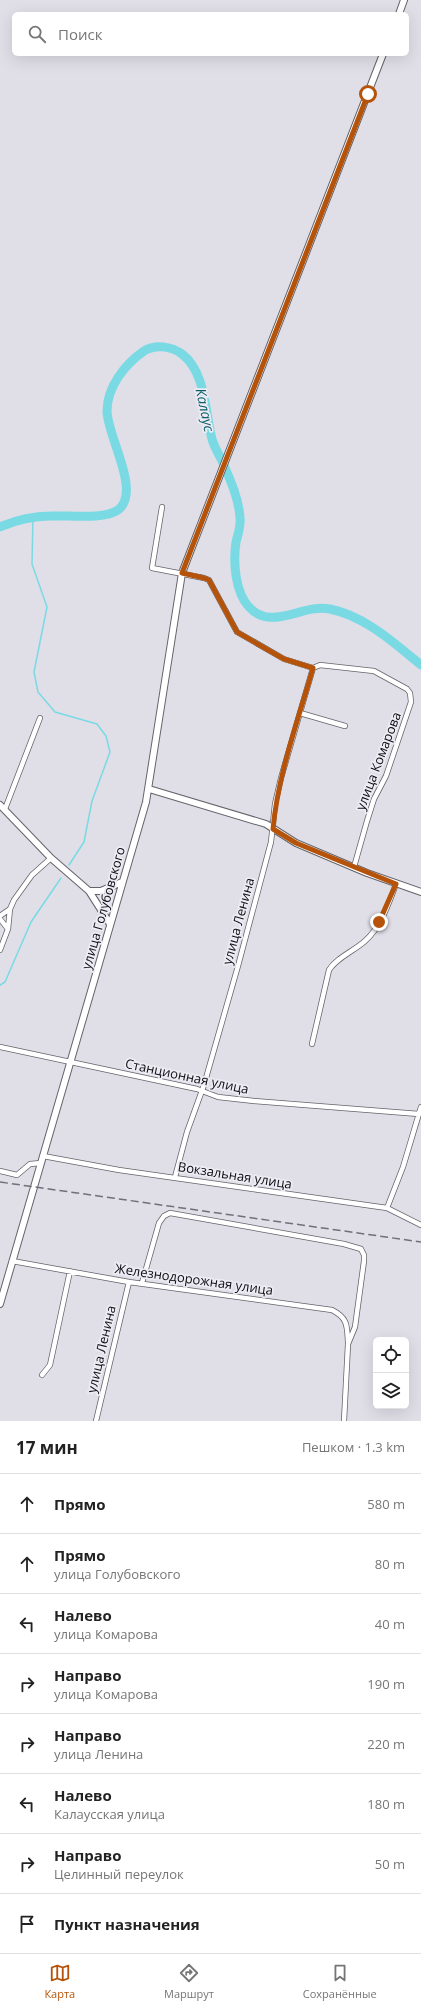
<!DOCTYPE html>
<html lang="ru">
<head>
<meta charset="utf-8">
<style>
  body { margin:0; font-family:"Open Sans",sans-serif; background:#f2f2f2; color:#222 }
  .controls { position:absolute; right:12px; bottom:12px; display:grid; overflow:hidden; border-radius:6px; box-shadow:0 4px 16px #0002 }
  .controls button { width:36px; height:36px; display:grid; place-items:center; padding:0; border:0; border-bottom:1px solid #e0e0e0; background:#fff; color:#222; font:20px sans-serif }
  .stop { position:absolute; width:12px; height:12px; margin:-9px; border:3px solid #b45309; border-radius:50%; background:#fff }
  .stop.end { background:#b45309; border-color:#fff; box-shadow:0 1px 4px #0008 }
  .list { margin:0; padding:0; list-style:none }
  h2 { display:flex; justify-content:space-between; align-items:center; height:52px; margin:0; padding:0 16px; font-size:17px }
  h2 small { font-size:13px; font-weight:400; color:#767676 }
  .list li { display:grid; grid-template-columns:26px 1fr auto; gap:12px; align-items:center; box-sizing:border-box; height:60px; padding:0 16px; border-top:1px solid #e0e0e0 }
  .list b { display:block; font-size:15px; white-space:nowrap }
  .list p { margin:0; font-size:13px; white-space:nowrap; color:#767676 }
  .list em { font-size:13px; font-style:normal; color:#767676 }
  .icon { flex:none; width:22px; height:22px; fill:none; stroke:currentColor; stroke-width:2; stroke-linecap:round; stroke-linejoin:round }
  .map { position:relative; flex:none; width:421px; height:1421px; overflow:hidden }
  .search { position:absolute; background:#fff; box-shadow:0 4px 16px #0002; left:12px; right:12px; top:12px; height:44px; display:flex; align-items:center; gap:10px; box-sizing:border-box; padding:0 14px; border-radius:6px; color:#767676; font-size:15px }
  .sheet { height:532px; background:#fff }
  nav { display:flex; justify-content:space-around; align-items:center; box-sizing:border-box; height:56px; border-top:1px solid #e0e0e0; background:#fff; font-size:11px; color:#767676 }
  nav a { display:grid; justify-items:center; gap:2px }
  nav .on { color:#b45309 }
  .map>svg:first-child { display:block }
</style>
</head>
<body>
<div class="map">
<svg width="421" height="1421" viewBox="0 0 421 1421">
  <rect width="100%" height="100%" fill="#e0dee7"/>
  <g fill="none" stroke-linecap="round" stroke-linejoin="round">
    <path stroke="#7adae4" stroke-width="1.5" d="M33,517L32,564L47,607L34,672L38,692L55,712L97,724L106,736L110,752L92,801L84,842L69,865
      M0,985L5,982L31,922L61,878"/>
    <path stroke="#7adae4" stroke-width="9" d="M0,527C16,520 33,516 50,516C68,515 103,520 118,510C142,492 107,436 107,411C107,387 125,364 144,351C155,344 171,346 182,354C206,372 205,413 212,439C214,447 219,454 222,461C230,479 239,499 240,518C241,526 238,534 236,542C233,562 235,592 249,607C272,632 303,603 330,609C365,616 394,643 421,665"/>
    <g stroke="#64636a" stroke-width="6">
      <path id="street" d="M162,507L152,568L204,578L209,580L237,632L284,659L313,668L320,665L374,671L407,689L410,693L411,702L386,776L374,799L367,821L354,867
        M300,713L345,726
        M5,809L40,718
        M0,916L10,909
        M0,919L8,929
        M0,950L8,929L10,909L14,900L32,875L51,858
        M312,1044L329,970C336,958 354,951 365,941C381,927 389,903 396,884
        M0,1047L197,1089L218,1097L254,1101L419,1114
        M43,1156L119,1170L387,1208L421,1225
        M0,1171L17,1175L30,1164L41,1163
        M175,1177L187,1132L204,1085L238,966L271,842L275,804L281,778L313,668
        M387,1208L403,1167L421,1107
        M12,1261L129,1282L332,1310C348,1318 347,1326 348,1342
        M142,1283L159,1223L164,1216L170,1213L344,1244L361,1249L364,1255V1261L355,1327L348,1344L344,1421
        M42,1375L50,1365L70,1271
        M96,1421L129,1282"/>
    </g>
    <g stroke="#64636a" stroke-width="8">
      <path id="secondary" d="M399,14L404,0
        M149,789L266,824L296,843L367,873L421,892
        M0,805L51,858L89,891L110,924
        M89,891H101L122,882
        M0,1304L146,802L182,573L383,54"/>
    </g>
    <use href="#street" stroke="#fff" stroke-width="4.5"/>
    <use href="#secondary" stroke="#fff" stroke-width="6"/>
    <path stroke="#717076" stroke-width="1.5" stroke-dasharray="8 4" stroke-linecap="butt" d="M0,1182L421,1242"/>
  </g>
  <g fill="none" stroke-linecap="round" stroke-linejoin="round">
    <path stroke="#b45309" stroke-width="5" d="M368,94L182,573L204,578L209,580L237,632L284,659L313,668C298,721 278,774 273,829L296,843L396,884L379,922"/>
  </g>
  <g text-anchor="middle" stroke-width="3.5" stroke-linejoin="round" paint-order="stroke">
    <g font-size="13" fill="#0e0e11" stroke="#edebf4">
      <text transform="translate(378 761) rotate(-69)" y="5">улица Комарова</text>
      <text transform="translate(103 908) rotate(-74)" y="5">улица Голубовского</text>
      <text transform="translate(238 921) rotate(-75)" y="5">улица Ленина</text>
      <text transform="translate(187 1076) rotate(12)" y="5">Станционная улица</text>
      <text transform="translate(235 1175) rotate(9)" y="5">Вокзальная улица</text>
      <text transform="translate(194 1279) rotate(8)" y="5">Железнодорожная улица</text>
      <text transform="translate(101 1349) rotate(-77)" y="5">улица Ленина</text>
    </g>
    <g font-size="14" font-style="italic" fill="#0a5f67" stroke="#edebf4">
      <text transform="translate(205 410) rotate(78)" y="5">Калаус</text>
    </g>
  </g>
</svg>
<div class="controls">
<button><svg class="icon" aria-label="locate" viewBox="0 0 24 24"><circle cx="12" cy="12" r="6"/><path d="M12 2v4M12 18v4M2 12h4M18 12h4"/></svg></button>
<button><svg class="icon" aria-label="layers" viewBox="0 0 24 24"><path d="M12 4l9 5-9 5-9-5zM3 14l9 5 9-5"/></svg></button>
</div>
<div class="stop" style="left:368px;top:94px"></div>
<div class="stop end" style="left:379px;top:922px"></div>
<div class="search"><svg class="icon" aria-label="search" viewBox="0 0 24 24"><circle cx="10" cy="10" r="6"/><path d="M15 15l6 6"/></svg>Поиск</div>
</div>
<section class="sheet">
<h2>17 мин<small>Пешком · 1.3 km</small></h2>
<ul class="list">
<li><svg class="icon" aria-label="ahead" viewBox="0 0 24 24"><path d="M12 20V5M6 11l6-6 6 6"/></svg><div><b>Прямо</b></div><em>580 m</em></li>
<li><svg class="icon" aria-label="ahead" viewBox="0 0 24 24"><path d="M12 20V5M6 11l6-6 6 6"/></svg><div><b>Прямо</b><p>улица Голубовского</p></div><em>80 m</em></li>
<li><svg class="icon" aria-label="left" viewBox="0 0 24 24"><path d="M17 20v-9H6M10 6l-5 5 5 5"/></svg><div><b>Налево</b><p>улица Комарова</p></div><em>40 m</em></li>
<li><svg class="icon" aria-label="right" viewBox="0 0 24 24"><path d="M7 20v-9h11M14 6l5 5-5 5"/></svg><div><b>Направо</b><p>улица Комарова</p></div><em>190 m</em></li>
<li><svg class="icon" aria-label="right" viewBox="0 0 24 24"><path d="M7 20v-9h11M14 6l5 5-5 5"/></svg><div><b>Направо</b><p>улица Ленина</p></div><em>220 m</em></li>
<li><svg class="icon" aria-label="left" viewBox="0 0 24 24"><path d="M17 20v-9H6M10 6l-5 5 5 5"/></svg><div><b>Налево</b><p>Калаусская улица</p></div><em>180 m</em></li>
<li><svg class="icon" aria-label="right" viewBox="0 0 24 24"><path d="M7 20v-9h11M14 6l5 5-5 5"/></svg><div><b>Направо</b><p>Целинный переулок</p></div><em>50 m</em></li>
<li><svg class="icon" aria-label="arrive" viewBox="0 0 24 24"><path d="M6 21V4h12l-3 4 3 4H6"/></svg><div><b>Пункт назначения</b></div></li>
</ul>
</section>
<nav>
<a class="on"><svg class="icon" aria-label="map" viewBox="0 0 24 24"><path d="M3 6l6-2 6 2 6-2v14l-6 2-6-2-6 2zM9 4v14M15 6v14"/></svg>Карта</a>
<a><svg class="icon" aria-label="directions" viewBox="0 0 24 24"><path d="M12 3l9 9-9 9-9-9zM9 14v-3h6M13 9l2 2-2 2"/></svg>Маршрут</a>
<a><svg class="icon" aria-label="saved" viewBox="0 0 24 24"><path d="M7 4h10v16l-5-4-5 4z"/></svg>Сохранённые</a>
</nav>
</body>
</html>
